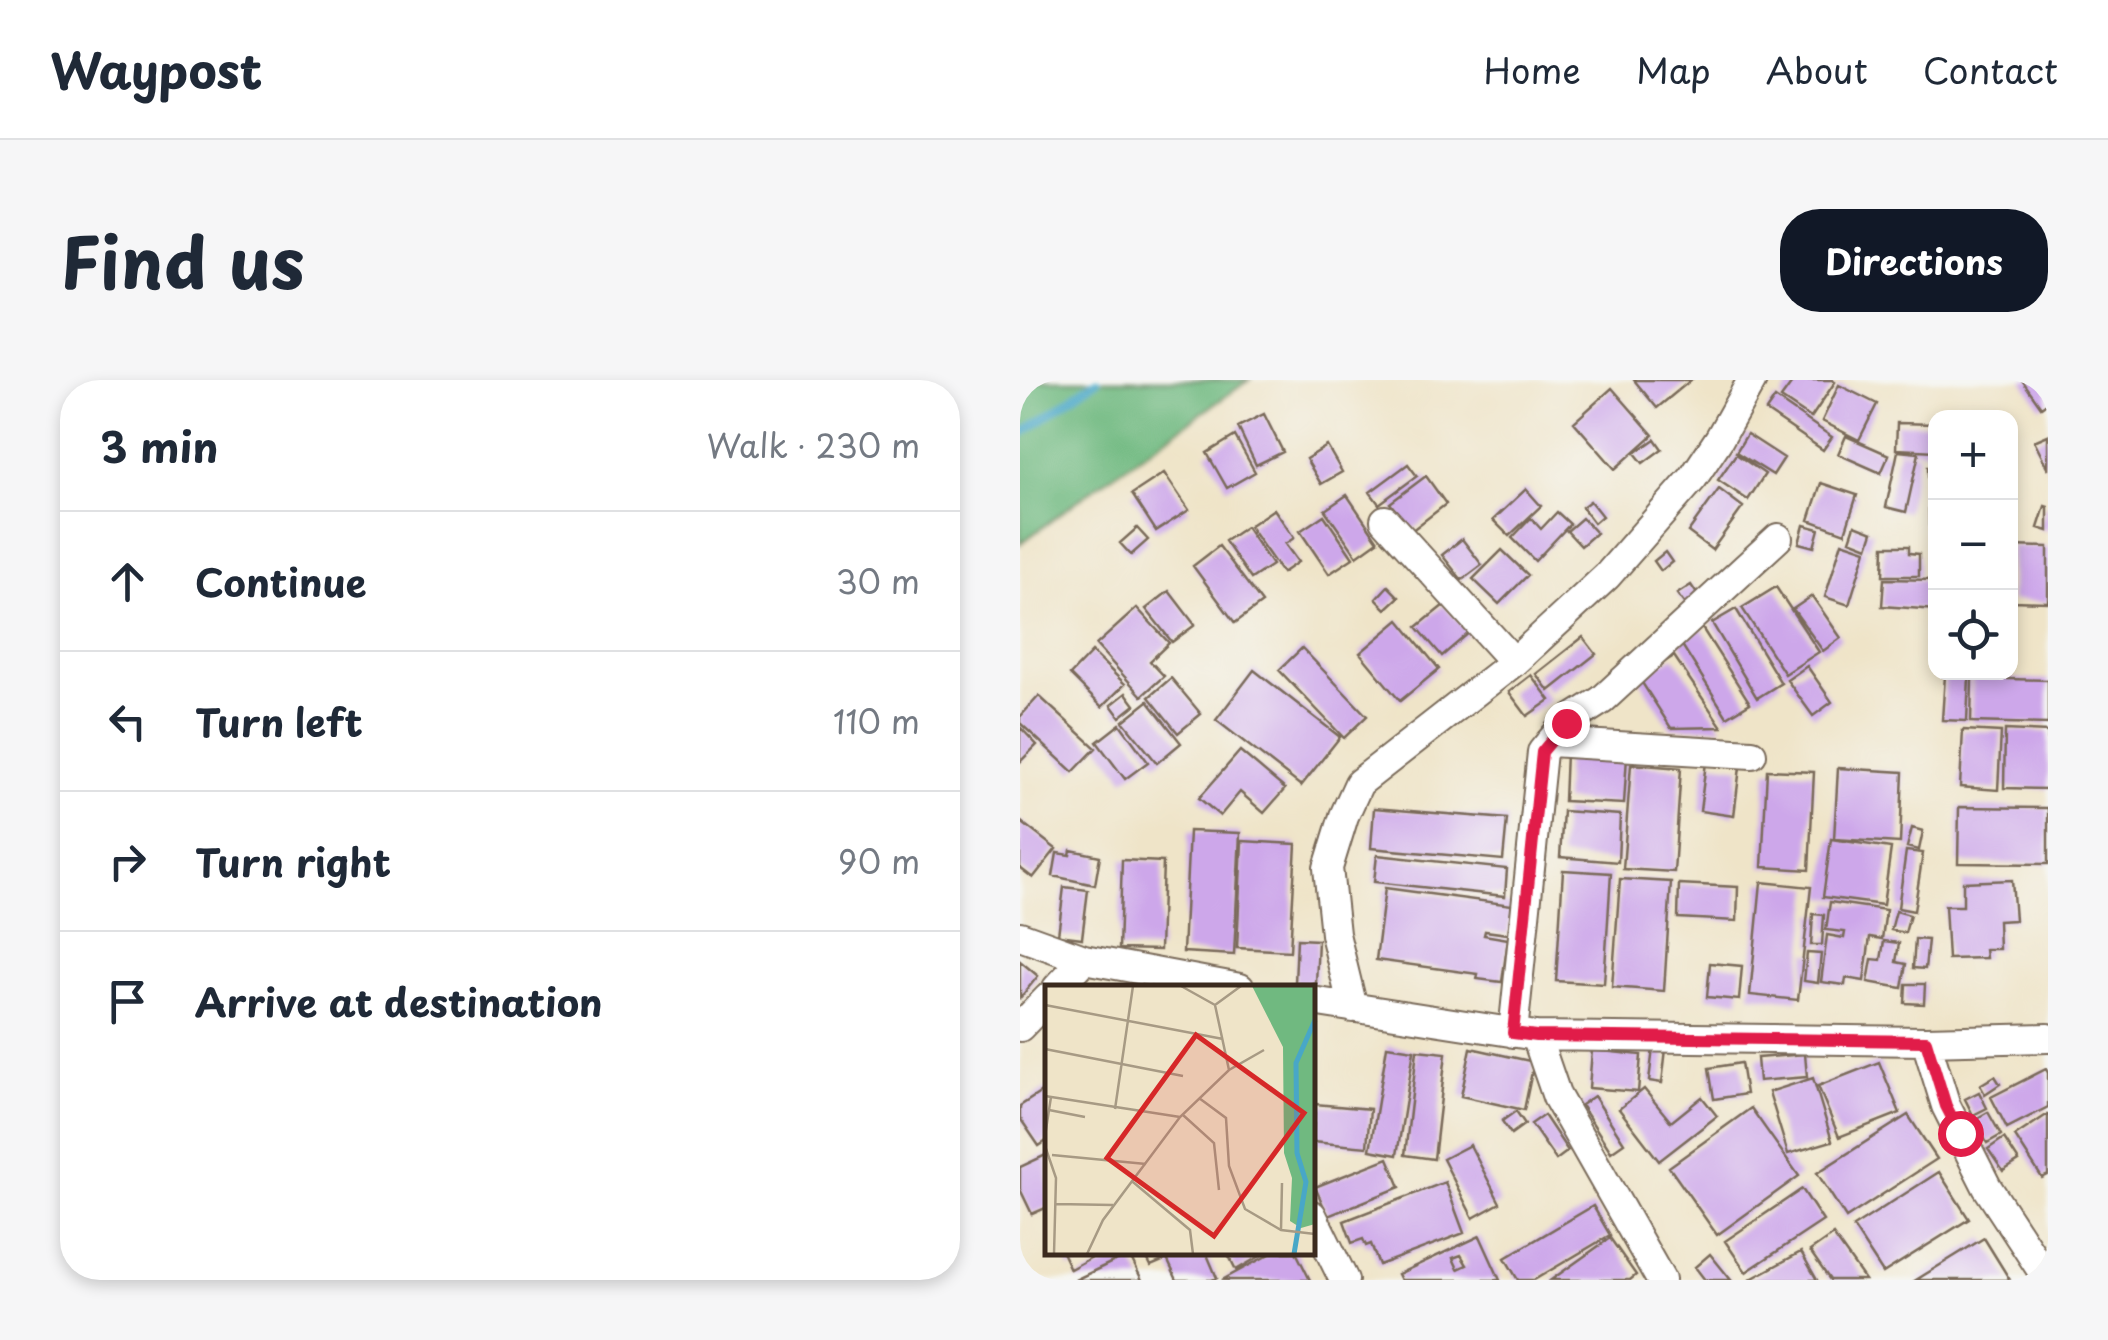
<!DOCTYPE html>
<html lang="en">
<head>
<meta charset="utf-8">
<style>
  body { margin:0; font-family:"Playpen Sans",sans-serif; background:#f6f6f7; color:#1f2937 }
  .controls { position:absolute; right:30px; top:30px; display:grid; overflow:hidden; border-radius:20px; box-shadow:0 5px 15px #0003 }
  .controls button { width:90px; height:90px; display:grid; place-items:center; padding:0; border:0; border-bottom:2px solid #e0e1e3; background:#fff; color:#1f2937; font:50px sans-serif }
  .stop { position:absolute; width:30px; height:30px; margin:-22px; border:8px solid #e11d48; border-radius:50%; background:#fff }
  .stop.end { background:#e11d48; border-color:#fff; box-shadow:0 2px 10px #0008 }
  .list { margin:0; padding:0; list-style:none }
  h2 { display:flex; justify-content:space-between; align-items:center; height:130px; margin:0; padding:0 40px; font-size:42px }
  h2 small { font-size:32px; font-weight:400; color:#747a83 }
  .list li { display:grid; grid-template-columns:65px 1fr auto; gap:30px; align-items:center; box-sizing:border-box; height:140px; padding:0 40px; border-top:2px solid #e0e1e3 }
  .list b { display:block; font-size:38px; white-space:nowrap }
  .list em { font-size:32px; font-style:normal; color:#747a83 }
  .icon { flex:none; width:55px; height:55px; fill:none; stroke:currentColor; stroke-width:2; stroke-linecap:round; stroke-linejoin:round }
  .map { position:relative; flex:none; width:1028px; height:900px; overflow:hidden; border-radius:40px }
  header { display:flex; align-items:center; gap:60px; box-sizing:border-box; height:140px; padding:0 50px; background:#fff; border-bottom:2px solid #e0e1e3 }
  header strong { font-size:48px }
  nav { display:flex; gap:55px; margin-inline-start:auto; font-size:35px }
  .intro { display:flex; align-items:center; justify-content:space-between; box-sizing:border-box; height:240px; padding:0 60px }
  h1 { margin:0; font-size:70px }
  .button { padding:25px 45px; border-radius:40px; background:#111827; color:#fff; font-size:35px; font-weight:700 }
  main { display:flex; gap:60px; padding:0 60px }
  aside { flex:1; background:#fff; border-radius:40px; box-shadow:0 5px 15px #0003 }
  .map>svg:first-child { display:block }
</style>
</head>
<body>
<header>
<strong>Waypost</strong>
<nav><a>Home</a><a>Map</a><a>About</a><a>Contact</a></nav>
</header>
<div class="intro"><h1>Find us</h1><a class="button">Directions</a></div>
<main>
<aside>
<h2>3 min<small>Walk · 230 m</small></h2>
<ul class="list">
<li><svg class="icon" aria-label="ahead" viewBox="0 0 24 24"><path d="M12 20V5M6 11l6-6 6 6"/></svg><div><b>Continue</b></div><em>30 m</em></li>
<li><svg class="icon" aria-label="left" viewBox="0 0 24 24"><path d="M17 20v-9H6M10 6l-5 5 5 5"/></svg><div><b>Turn left</b></div><em>110 m</em></li>
<li><svg class="icon" aria-label="right" viewBox="0 0 24 24"><path d="M7 20v-9h11M14 6l5 5-5 5"/></svg><div><b>Turn right</b></div><em>90 m</em></li>
<li><svg class="icon" aria-label="arrive" viewBox="0 0 24 24"><path d="M6 21V4h12l-3 4 3 4H6"/></svg><div><b>Arrive at destination</b></div></li>
</ul>
</aside>
<div class="map">
<svg width="1028" height="900" viewBox="0 0 1028 900">
  <rect width="100%" height="100%" fill="#f6f6f2"/>
  <filter id="ink" filterUnits="userSpaceOnUse"><feTurbulence type="fractalNoise" baseFrequency=".01" numOctaves="2"/><feDisplacementMap in="SourceGraphic" scale="20" xChannelSelector="R" yChannelSelector="G"/><feConvolveMatrix kernelMatrix="1 2 1 2 8 2 1 2 1" color-interpolation-filters="sRGB"/></filter>
  <filter id="wash" filterUnits="userSpaceOnUse"><feTurbulence type="fractalNoise" baseFrequency=".0048" numOctaves="4" result="noise"/><feDisplacementMap in="SourceGraphic" scale="40" xChannelSelector="R" yChannelSelector="G"/><feGaussianBlur stdDeviation="2.25" result="paint"/><feColorMatrix in="noise" values="0 0 0 0 0 0 0 0 0 0 0 0 0 0 0 0 0 1.4 0 .05"/><feComposite in="paint" operator="in"/></filter>
  <g filter="url(#wash)">
    <rect width="100%" height="100%" fill="#efe4c8"/>
    <path fill="#70b980" stroke="#56724f" stroke-width="2.5" d="M0,0H229L73,109L0,164Z"/>
    <g fill="none" stroke-linecap="round" stroke-linejoin="round">
      <path stroke="#48a7c7" stroke-width="8" d="M0,55L77,0"/>
    </g>
    <g id="blocks">
      <path fill="#cda7ea" fill-rule="evenodd" d="M614,0H671L637,28Z
        M774,0H812L815,2L791,38L761,18Z
        M1002,0H1028V22L1021,27Z
        M819,5L857,24L839,60L802,41Z
        M592,8L633,55L595,89L554,42Z
        M755,18L812,57L803,70L746,31Z
        M244,34L263,72L236,85L218,47Z
        M877,43L916,44V71L876,69Z
        M727,54L764,78L753,95L716,72Z
        M1028,55V89L1014,61Z
        M215,56L235,92L207,108L187,73Z
        M826,56L869,75L861,93L818,74Z
        M635,59L642,69L623,83L615,73Z
        M307,66L322,92L301,104L286,79Z
        M878,71L899,73L886,132L866,127Z
        M716,74L745,94L728,120L698,100Z
        M388,84L397,96L359,124L350,112Z
        M908,87H916V145H909Z
        M144,93L169,130L136,151L112,114Z
        M406,96L426,124L391,151L370,123Z
        M801,103L837,115L825,153L789,140Z
        M506,109L521,126L489,156L473,140Z
        M699,109L723,127L692,170L668,152Z
        M327,115L358,161L337,176L305,130Z
        M570,121L582,136L574,143L562,127Z
        M1025,126L1028,127V151L1018,148Z
        M254,129L274,158L265,164L278,182L262,193L229,146Z
        M537,132L550,144L515,181L492,158L511,138L521,149Z
        M304,135L333,178L309,194L280,151Z
        M562,138L576,153L561,166L547,151Z
        M784,145L799,149L794,167L779,163Z
        M835,145L853,152L848,167L830,160Z
        M226,147L252,185L231,199L205,161Z
        M117,148L128,160L111,175L100,163Z
        M442,159L462,185L442,200L422,175Z
        M822,162L846,170L829,225L805,217Z
        M199,166L242,223L215,243L173,186Z
        M864,166H889V173L899,174V196H863Z
        M991,166L1028,167V222L991,221Z
        M482,170L508,195L479,224L453,199Z
        M645,172L652,182L641,191L634,181Z
        M864,199L916,200V230L862,226Z
        M671,205L679,217L666,226L657,214Z
        M368,206L379,217L366,229L356,219Z
        M756,207L799,272L765,294L722,228Z
        M149,211L175,245L152,262L126,229Z
        M792,216L821,258L803,271L773,229Z
        M424,225L449,253L422,276L397,247Z
        M117,228L149,263L130,281L144,296L122,316L76,265Z
        M716,229L761,303L737,318L692,243Z
        M379,240L419,289L380,321L340,273Z
        M682,248L730,323L707,337L660,262Z
        M563,257L576,274L529,311L516,294Z
        M282,268L347,336L324,358L259,290Z
        M72,272L105,304L82,327L50,295Z
        M654,276L702,347L651,348L619,298Z
        M787,286L812,322L793,336L767,300Z
        M234,290L320,357L281,406L196,340Z
        M511,295L530,320L507,336L489,312Z
        M925,295L949,296L947,341L922,340Z
        M151,298L181,334L158,353L129,317Z
        M952,298L1028,300V344L951,342Z
        M106,313L115,325L100,337L91,325Z
        M19,316L76,368L53,392L0,343V337Z
        M128,321L161,363L137,383L103,341Z
        M100,344L128,382L105,399L77,362Z
        M0,347L17,365L0,382Z
        M943,350L981,352L978,410L940,407Z
        M985,350L1028,352V409L984,408Z
        M220,371L265,409L244,433L220,412L200,436L179,418Z
        M546,373L607,376L604,424L544,421Z
        M686,382L720,387L714,436L680,431Z
        M611,384L661,388L654,492L603,489Z
        M818,388L883,392L880,463L814,459Z
        M747,390L794,392L789,490L742,487Z
        M939,427L1028,428V484L938,483Z
        M354,428L487,439L483,480L351,468Z
        M543,431L600,435L598,482L540,477Z
        M0,441L36,469L13,498L0,488Z
        M892,448L903,451L899,470L887,467Z
        M169,451L220,453L214,575L163,572Z
        M811,459L871,468L863,525L803,517Z
        M222,461L276,464L270,571L217,568Z
        M51,470L80,476L75,505L33,496L37,473L50,475Z
        M886,471L903,473L894,531L878,528Z
        M357,475L487,489L485,516L354,502Z
        M102,480L143,482L140,570L99,569Z
        M543,490L591,493L584,604L536,601Z
        M600,499L651,502L644,611L592,607Z
        M992,500L995,540L978,541L979,569H965L966,578L928,579L925,526H943V502Z
        M741,502L791,507L778,620L730,615Z
        M659,504L718,507L717,541L658,538Z
        M44,507L68,510L62,558L38,555Z
        M365,508L492,525L488,554L465,551L464,555L488,559L482,602L457,599L458,594L356,580Z
        M810,522L866,530L862,559L850,557L844,601L826,598L825,605L801,602L807,555L824,558L825,552L806,550Z
        M876,531L890,535L885,553L871,550Z
        M793,534L804,535L802,565H791Z
        M277,559L298,560L296,604L275,603Z
        M895,559L908,560L905,589L893,588Z
        M864,561L879,563L876,582L886,584L882,608L848,602L852,579L861,580Z
        M787,573L801,574L798,603L784,601Z
        M0,581L18,596L0,618Z
        M690,583L722,586L719,620L687,617Z
        M886,604H905L904,624L885,623Z
        M367,666L394,670L377,775L350,770Z
        M451,668L514,682L504,730L441,716Z
        M633,668L646,669L642,703L629,701Z
        M397,670L426,673L414,779L385,775Z
        M572,670L621,675L618,712L569,708Z
        M785,674L787,697L739,701L737,678Z
        M859,682L880,733L819,757L798,706Z
        M721,683L726,714L694,719L689,688Z
        M1026,689L1028,693V727L987,748L971,717Z
        M975,696L980,704L965,714L960,705Z
        M793,698L812,761L768,774L749,712Z
        M26,709L28,760L19,766L0,738V726Z
        M624,709L651,742L682,717L697,736L639,781L599,729Z
        M959,712L967,728L953,735L945,719Z
        M574,716L604,763L591,772L561,725Z
        M295,724L350,729L347,767L292,762Z
        M731,728L779,796L697,855L649,787Z
        M496,731L505,744L491,754L482,741Z
        M968,732L981,755L967,763L954,740Z
        M1028,734V795L1022,798L995,756Z
        M524,735L548,771L536,780L511,744Z
        M888,735L917,779L826,838L797,793Z
        M984,758L999,781L983,791L968,769Z
        M450,765L480,823L453,838L423,779Z
        M28,774V827L12,834L0,809V787Z
        M368,778L380,807L308,836L295,807Z
        M919,792L949,839L863,893L833,847Z
        M425,802L444,853L359,885L351,864L346,866L343,859L332,863L324,841Z
        M782,809L803,841L726,892L705,861Z
        M573,826L590,855L514,900H498L485,878Z
        M813,855L845,900H810L790,871Z
        M460,856L480,900H381L378,894ZM441,875L447,885L438,889L433,878Z
        M590,858L616,895L610,900H531Z
        M964,858L990,900H896Z
        M42,872H81L50,889Z
        M124,872H186L197,898L192,900H157L147,879L131,886Z
        M207,872H247L216,890Z
        M254,872H276L290,900H202Z
        M781,872L797,900H729Z
        M109,874L122,900H55Z
        M690,874L711,900H685L675,887Z"/>
    </g>
  </g>
  <g filter="url(#ink)">
    <use href="#blocks" fill-opacity="0" stroke="#7a6b5a" stroke-width="2.5"/>
    <g fill="none" stroke-linecap="round" stroke-linejoin="round">
      <g stroke="#7a6b5a" stroke-width="32">
        <path id="minor" d="M365,140L494,282
          M530,362L732,374
          M0,556L64,579L220,608
          M37,608L64,579
          M292,621L516,656L906,661L1028,658
          M333,628L315,554L308,488L324,436L339,403L494,282L587,196L673,98L699,59L732,0
          M0,647L28,618
          M493,653L522,372L546,343L582,320L758,158
          M516,656L537,717L641,900
          M906,661L926,726L967,807L1028,900
          M292,835L324,900"/>
      </g>
      <use href="#minor" stroke="#fff" stroke-width="28"/>
    </g>
  </g>
  <g fill="none" stroke-linecap="round" stroke-linejoin="round" filter="url(#ink)">
    <path stroke="#e11d48" stroke-width="12" d="M546,343L522,372L493,653L516,656L906,661L926,726L940,753"/>
  </g>
  <g transform="translate(25 605)">
    <rect width="270" height="270" fill="#efe4c8"/>
    <path d="M207,1H270V239L256,243L245,236L247,193L239,168L238,62Z" fill="#70b980"/>
    <path fill="none" stroke="#48a7c7" stroke-width="5" d="M249,269L261,197L252,168L251,78L270,35"/>
    <path fill="none" stroke="#a79a84" stroke-width="2.5" d="M136,1L170,20L184,85M0,20L178,54M170,20L196,1M0,64L138,91M0,111L135,132M154,113L181,133L184,181L200,224L236,245L270,249M70,124L88,1M4,125L40,132M138,130L169,158L174,205M0,151L6,112M0,161L11,193L9,269M7,170L101,179M88,197L145,245L148,269M11,219L68,220M236,245L237,198M42,269L58,235L135,132L184,85L219,65"/>
    <path fill="#d62828" fill-opacity="0.15" stroke="#d62828" stroke-width="5" d="M151,50L259,128L169,251L62,173Z"/>
    <rect width="270" height="270" fill="none" stroke="#3b2a1e" stroke-width="5"/>
  </g>
</svg>
<div class="controls">
<button>+</button>
<button>−</button>
<button><svg class="icon" aria-label="locate" viewBox="0 0 24 24"><circle cx="12" cy="12" r="6"/><path d="M12 2v4M12 18v4M2 12h4M18 12h4"/></svg></button>
</div>
<div class="stop" style="left:940px;top:753px"></div>
<div class="stop end" style="left:546px;top:343px"></div>
</div>
</main>
</body>
</html>
